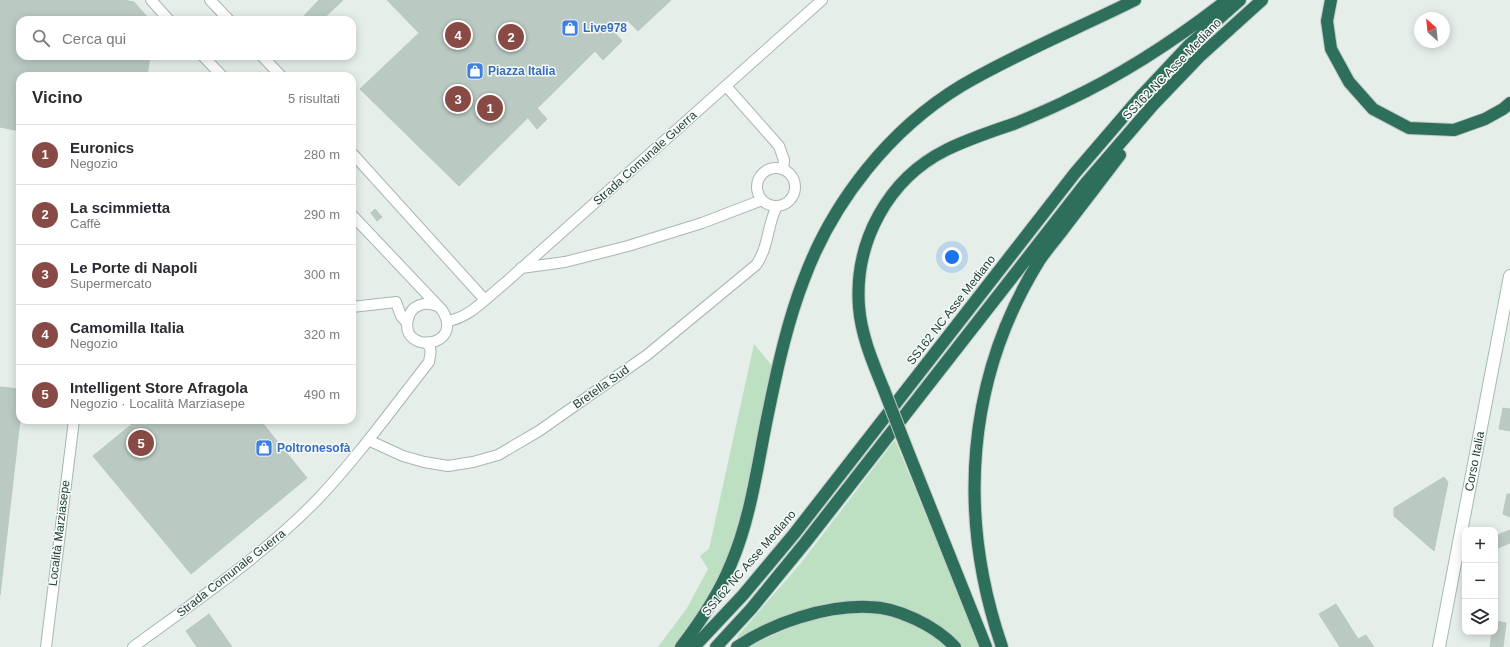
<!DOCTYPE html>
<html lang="it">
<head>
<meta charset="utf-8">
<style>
  body { margin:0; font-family:Helvetica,sans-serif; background:#f2f2f3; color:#2b2b33 }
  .controls { position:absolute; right:12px; bottom:12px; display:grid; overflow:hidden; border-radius:8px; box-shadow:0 2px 10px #0003 }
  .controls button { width:36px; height:36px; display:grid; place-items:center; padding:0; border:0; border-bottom:1px solid #e1e1e2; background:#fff; color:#2b2b33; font:20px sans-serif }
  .compass { position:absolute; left:1414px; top:12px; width:36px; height:36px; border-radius:50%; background:#fff; box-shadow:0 2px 10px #0003; rotate:333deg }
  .you { position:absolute; left:952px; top:257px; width:14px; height:14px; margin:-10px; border:3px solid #fff; border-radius:50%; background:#1a73e8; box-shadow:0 0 0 6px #1a73e833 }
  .badge { display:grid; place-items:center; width:26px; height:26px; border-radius:50%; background:#874a45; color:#fff; font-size:13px; font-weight:700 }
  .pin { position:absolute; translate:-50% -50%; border:2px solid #fff; box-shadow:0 1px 4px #0006 }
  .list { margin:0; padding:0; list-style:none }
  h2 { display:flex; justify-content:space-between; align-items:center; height:52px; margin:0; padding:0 16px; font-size:17px }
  h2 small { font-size:13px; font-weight:400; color:#7c7c81 }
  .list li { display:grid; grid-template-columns:26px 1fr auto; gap:12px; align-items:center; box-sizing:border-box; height:60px; padding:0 16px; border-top:1px solid #e1e1e2 }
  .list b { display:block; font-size:15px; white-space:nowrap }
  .list p { margin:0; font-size:13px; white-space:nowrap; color:#7c7c81 }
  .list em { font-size:13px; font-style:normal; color:#7c7c81 }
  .icon { flex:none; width:22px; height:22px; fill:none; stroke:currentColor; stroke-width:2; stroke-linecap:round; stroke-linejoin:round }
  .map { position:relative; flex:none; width:1510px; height:647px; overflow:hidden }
  .search { position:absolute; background:#fff; box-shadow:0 2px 10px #0003; left:16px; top:16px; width:340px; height:44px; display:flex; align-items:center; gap:10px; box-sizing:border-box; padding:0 14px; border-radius:12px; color:#7c7c81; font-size:15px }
  .panel { position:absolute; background:#fff; box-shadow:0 2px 10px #0003; left:16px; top:72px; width:340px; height:352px; border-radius:12px }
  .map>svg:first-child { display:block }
</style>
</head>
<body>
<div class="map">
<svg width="1510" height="647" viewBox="0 0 1510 647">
  <rect width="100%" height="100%" fill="#e5eee9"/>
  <path fill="#bde0c3" d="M754,344L773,367L739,528L719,582L676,647H658L687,608L708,569L700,556L709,549Z
    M895,440L980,647H961L873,601H847L807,610L739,639L737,637L801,563Z
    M869,612C877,613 885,613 892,616C911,621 932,634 947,647H749C779,632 805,620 838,613C848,611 859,612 869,612Z"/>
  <path fill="#bacac2" stroke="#b7c9bf" d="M0,0H123L134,2L150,20H20V56H150L147,76H20V131L0,127Z
    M319,0H343L322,20H300Z
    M387,0H647L615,33L622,41L603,60L595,51L459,186L360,89L419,33Z
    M647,0H671L638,31L627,20Z
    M537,108L547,119L537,129L528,118Z
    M375,209L382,217L377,221L371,213Z
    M0,387L20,389V420L0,595Z
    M1503,408L1510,409V431L1499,429Z
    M137,420H260L307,478L191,574L93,456Z
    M1444,477L1448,482L1434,551L1394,516V508Z
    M1507,494H1510V517L1503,514Z
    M1510,530V543L1495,549V536Z
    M1336,604L1358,639L1366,635L1374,647H1340L1319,614Z
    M209,614L232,647H197L186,631Z
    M1495,621L1506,623L1503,647H1490L1492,632H1495Z"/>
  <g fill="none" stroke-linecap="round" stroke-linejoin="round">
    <g stroke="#a7b7b0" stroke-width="12">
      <path id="street" d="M151,0L169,20
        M210,0L229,20
        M203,56L222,76
        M262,56L281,76
        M726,86L779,146L784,160L783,169
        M352,153L485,300
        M757 187a19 19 0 1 1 38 0a19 19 0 1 1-38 0Z
        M352,215L442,310C466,348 399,355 408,319C411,305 425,301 437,306
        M521,268L565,262L628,246L702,223L762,200
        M352,307L396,302L401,316L407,323
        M447,321C470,318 487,297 505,283L822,0
        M368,440L403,456L424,462L448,466L473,462L498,455L539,431L647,355L756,265C769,247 767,225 777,206
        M46,647L74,420
        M133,647C196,601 261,557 316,501C357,458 392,409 429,362C430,355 433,348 426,343"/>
    </g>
    <g stroke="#a2bbb0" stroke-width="14">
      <g id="secondary">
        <path id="s1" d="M1439,647L1510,276"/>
      </g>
    </g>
    <g stroke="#c1cac7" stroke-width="14">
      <path id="highway" d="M1331,0L1327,21L1331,49L1349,82L1373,109L1409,128L1454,130L1485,119L1503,109L1510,103
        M884,390C873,363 861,335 859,307C854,242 888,179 946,150C968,139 993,131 1016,123C1033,116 1050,109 1066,101C1124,74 1177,39 1227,0
        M905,444L986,647
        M681,647C701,621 719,594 731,564C752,515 758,460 769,409C778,365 788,320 804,279C833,201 890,129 961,86C1017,53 1077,29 1135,0
        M694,647L743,595L794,534L1075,173L1142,95L1188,46L1240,0
        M716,647L751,609L805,543L1085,184L1153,105L1200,56L1262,0
        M737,647C772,623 826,605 869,607C897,607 936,626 955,647
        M1002,647C957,516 966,379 1039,261C1047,249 1057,238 1065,227C1083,203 1102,179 1120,155"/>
    </g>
    <use href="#street" stroke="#fff" stroke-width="10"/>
    <use href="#secondary" stroke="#fff" stroke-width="12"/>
    <use href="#highway" stroke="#2d6f5a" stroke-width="12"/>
    <g stroke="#c1cac7" stroke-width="14" stroke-linecap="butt">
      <path id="highway-bridge" d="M884,390L905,444"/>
    </g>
    <use href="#highway-bridge" stroke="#2d6f5a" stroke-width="12"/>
  </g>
  <defs>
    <g id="shop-square" transform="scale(0.9)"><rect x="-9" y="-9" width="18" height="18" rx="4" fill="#3f7fe0" stroke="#f6faf8"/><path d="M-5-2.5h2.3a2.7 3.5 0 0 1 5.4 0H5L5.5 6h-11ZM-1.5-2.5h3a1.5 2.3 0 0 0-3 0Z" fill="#fff"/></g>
  </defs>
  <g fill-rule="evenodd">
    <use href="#shop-square" x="570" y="28"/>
    <use href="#shop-square" x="475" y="71"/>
    <use href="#shop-square" x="264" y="448"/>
  </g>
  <g text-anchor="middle" stroke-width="3" stroke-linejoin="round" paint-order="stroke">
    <g font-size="12" font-weight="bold" fill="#366cbe" stroke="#f6faf8" text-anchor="start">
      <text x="583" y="32">Live978</text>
      <text x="488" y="75">Piazza Italia</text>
      <text x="277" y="452">Poltronesofà</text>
    </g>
    <g font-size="12" fill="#234136" stroke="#f6faf8">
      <text transform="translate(1172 69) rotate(-46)" y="4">SS162 NC Asse Mediano</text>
      <text transform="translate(645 158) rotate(-42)" y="4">Strada Comunale Guerra</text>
      <text transform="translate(951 310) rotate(-52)" y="4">SS162 NC Asse Mediano</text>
      <text transform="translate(601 387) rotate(-35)" y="4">Bretella Sud</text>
      <text dy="4" stroke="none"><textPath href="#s1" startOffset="189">Corso Italia</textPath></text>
      <text transform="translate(59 533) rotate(-83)" y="4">Località Marziasepe</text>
      <text transform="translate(749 563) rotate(-49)" y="4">SS162 NC Asse Mediano</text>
      <text transform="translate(231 573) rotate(-38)" y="4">Strada Comunale Guerra</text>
    </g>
  </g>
</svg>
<div class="controls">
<button>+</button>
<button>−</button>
<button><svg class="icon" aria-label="layers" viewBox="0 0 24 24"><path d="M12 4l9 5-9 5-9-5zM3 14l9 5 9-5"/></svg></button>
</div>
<svg class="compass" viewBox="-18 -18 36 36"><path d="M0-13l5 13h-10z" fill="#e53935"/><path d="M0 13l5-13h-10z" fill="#7c7c81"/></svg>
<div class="you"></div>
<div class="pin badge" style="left:490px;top:108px">1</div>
<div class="pin badge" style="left:511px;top:37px">2</div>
<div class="pin badge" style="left:458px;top:99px">3</div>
<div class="pin badge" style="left:458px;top:35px">4</div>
<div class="pin badge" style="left:141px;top:443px">5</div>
<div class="search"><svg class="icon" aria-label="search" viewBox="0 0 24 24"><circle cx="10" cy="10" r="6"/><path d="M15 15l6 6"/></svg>Cerca qui</div>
<section class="panel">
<h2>Vicino<small>5 risultati</small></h2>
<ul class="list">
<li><span class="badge">1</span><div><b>Euronics</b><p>Negozio</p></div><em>280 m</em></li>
<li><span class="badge">2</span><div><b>La scimmietta</b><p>Caffè</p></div><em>290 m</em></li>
<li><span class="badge">3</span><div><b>Le Porte di Napoli</b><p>Supermercato</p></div><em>300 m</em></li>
<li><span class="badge">4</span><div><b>Camomilla Italia</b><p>Negozio</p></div><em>320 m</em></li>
<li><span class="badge">5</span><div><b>Intelligent Store Afragola</b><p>Negozio · Località Marziasepe</p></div><em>490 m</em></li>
</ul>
</section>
</div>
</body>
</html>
